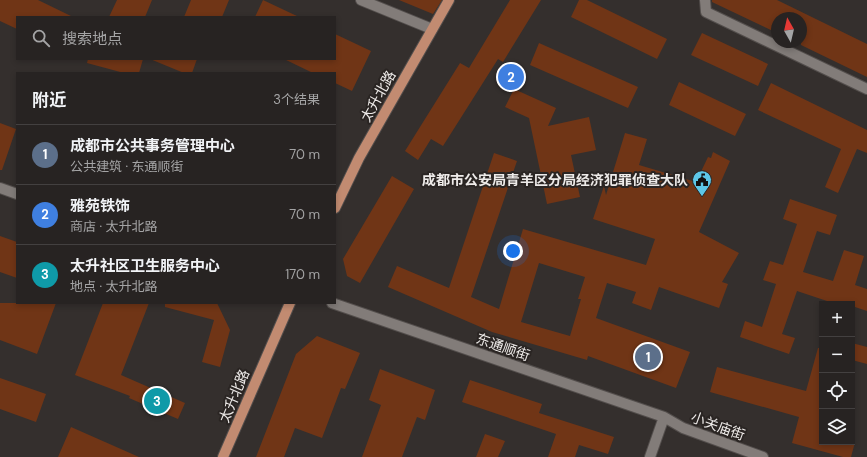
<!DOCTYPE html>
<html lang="zh">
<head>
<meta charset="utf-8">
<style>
  body { margin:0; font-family:"DM Sans","Noto Sans SC",sans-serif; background:#332f2f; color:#f1f3f6 }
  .controls { position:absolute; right:12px; bottom:12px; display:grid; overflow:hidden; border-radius:0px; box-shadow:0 2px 6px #0003 }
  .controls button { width:36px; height:36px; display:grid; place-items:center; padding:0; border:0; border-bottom:1px solid #434040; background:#272322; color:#f1f3f6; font:20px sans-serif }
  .compass { position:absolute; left:771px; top:12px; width:36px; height:36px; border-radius:50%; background:#272322; box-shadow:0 2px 6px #0003; rotate:352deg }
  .you { position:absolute; left:513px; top:251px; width:14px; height:14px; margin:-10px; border:3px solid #fff; border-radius:50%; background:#1a73e8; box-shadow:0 0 0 6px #1a73e833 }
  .badge { display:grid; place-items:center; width:26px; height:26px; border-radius:50%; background:#0b8043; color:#fff; font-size:13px; font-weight:700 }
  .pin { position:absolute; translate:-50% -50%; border:2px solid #fff; box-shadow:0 1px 4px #0006 }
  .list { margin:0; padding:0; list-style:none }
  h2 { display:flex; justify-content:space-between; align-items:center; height:52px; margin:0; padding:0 16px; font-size:17px }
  h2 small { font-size:13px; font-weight:400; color:#a4a4a5 }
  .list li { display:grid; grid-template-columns:26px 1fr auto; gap:12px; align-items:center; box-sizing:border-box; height:60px; padding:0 16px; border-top:1px solid #434040 }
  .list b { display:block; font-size:15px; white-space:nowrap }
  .list p { margin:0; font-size:13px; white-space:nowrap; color:#a4a4a5 }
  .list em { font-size:13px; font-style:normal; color:#a4a4a5 }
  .icon { flex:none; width:22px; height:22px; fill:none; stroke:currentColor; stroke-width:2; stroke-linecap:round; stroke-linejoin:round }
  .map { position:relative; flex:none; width:867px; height:457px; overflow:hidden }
  .search { position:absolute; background:#272322; box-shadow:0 2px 6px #0003; left:16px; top:16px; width:320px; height:44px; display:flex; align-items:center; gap:10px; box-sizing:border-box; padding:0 14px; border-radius:0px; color:#a4a4a5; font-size:15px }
  .panel { position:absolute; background:#272322; box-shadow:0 2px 6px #0003; left:16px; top:72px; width:320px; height:232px; border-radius:0px }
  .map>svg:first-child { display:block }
</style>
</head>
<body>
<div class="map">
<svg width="867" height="457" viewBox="0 0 867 457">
  <rect width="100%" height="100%" fill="#342f2d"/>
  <path fill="#703516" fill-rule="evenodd" d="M0,0H38L73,17H17V29L0,21Z
    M117,0H152L145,17H109Z
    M191,0H229L222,17H184Z
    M263,0L299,17H255Z
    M399,0H442L433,14Z
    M510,0H541L503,62L498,59L443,146L431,139L418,160L405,151L460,63L469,68Z
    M579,0H587L667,39L657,59L571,17Z
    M712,0H777L867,44V77L801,45V18H777V33L712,2Z
    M702,33L768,64L758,86L691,55Z
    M335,34L371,51L352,91L335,83V73H313L284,59H335Z
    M539,43L638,87L628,108L530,65Z
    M88,59H143L139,73H124L87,63Z
    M150,59H197L192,73H184Z
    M679,82L746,114L735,136L669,105Z
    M771,83L867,130V153L857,149L838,193L825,187L841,149L758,110Z
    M514,89L556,108L548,126L589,117L596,150L571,155L580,197L547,204L529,118L505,107Z
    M0,123L16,129L2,170H0Z
    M625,133L647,139L639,165L696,182L708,157L711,158L713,152L730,161L699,232L739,253L722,282L728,284L719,308L659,287L651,310L632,303L636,292L607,283L596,318L690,352L676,388L588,356L587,360L492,332L388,287L397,266L449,288L494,153L517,161L471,297L499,309L523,229L646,265L655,239L593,219L604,186L606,195ZM539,263L585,277L578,299H581L570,336L521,322Z
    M392,176L414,189L360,283L347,276L343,259Z
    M790,199L837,215L830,235L817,231L803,272L833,281L844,250L864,256L855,285L867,289V311L852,306V304H826L827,301L797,291L782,334L795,338L789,354L740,337L745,321L762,327L776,284L763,280L770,261L783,265L797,224L783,219Z
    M0,236L17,242V278L0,272Z
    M0,303H56L37,354L0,340Z
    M103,303H149L121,375L185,403L178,419L129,398L130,396L75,375Z
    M165,303H217L230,330L220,367L202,362L214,320L165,307Z
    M317,336L360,353L345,389L341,388L322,438L295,428L284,457H256L296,354Z
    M852,343L867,347V364L852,360Z
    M818,348H822V442H855L851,457H843L792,443L799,417L710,392L717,367L806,391Z
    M380,369L435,390L425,420L417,417L402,457H362L381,405L369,400Z
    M0,378L46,394L36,422L0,409Z
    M470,380L542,404L539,413L614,437L608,454L579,445L575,457H548L556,434L462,402Z
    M71,427L139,457H58Z
    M485,434L505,441L498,457H476Z"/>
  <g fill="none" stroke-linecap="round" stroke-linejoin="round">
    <g stroke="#534e4c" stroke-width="12">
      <path id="minor" d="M361,0L432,29
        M705,0L706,12L867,89
        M0,188L17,194
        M332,303L664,417L683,428L763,457
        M650,457L664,417"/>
    </g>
    <g stroke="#534e4c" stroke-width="12">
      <path id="major" d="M335,208L359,158L449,0
        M223,457L290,303"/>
    </g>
    <use href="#minor" stroke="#827c79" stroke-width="10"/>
    <use href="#major" stroke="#c28b71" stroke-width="10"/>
  </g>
  <defs>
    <g id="civic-pin" transform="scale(1)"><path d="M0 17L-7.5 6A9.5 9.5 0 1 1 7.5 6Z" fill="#5dc7e8" stroke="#2a2523"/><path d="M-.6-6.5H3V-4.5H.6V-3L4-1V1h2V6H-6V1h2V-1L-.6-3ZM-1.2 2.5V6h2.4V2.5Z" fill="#111"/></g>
  </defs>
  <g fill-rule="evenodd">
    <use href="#civic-pin" x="702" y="180"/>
  </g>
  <g text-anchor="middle" stroke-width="4" stroke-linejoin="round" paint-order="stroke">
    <g font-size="14" fill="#eeebe9" stroke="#2a2523">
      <text transform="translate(378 96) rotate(-61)" y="5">太升北路</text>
      <text transform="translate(503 347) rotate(19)" y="5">东通顺街</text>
      <text transform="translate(234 396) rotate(-67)" y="5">太升北路</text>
      <text transform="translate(718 426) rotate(20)" y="5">小关庙街</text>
    </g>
    <g font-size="14" font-weight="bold" fill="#eeebe9" stroke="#2a2523" text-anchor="end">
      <text x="688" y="185">成都市公安局青羊区分局经济犯罪侦查大队</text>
    </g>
  </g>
</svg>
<div class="controls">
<button>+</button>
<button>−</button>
<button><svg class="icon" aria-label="locate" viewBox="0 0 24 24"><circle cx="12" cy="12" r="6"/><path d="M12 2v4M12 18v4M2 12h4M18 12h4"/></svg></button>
<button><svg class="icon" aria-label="layers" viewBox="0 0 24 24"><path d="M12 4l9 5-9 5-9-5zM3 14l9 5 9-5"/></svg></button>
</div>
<svg class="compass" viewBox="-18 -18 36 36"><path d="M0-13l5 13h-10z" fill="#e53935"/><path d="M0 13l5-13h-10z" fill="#a4a4a5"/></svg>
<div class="you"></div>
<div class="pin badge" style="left:648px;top:357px;background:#5c6f8a">1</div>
<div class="pin badge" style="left:511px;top:77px;background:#3f7fe0">2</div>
<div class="pin badge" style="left:157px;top:401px;background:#0f9aa8">3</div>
<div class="search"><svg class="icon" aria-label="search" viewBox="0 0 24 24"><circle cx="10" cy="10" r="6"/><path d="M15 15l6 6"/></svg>搜索地点</div>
<section class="panel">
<h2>附近<small>3个结果</small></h2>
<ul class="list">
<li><span class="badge" style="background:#5c6f8a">1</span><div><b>成都市公共事务管理中心</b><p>公共建筑 · 东通顺街</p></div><em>70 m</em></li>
<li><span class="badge" style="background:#3f7fe0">2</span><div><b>雅苑铁饰</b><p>商店 · 太升北路</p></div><em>70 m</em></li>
<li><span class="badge" style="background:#0f9aa8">3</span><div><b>太升社区卫生服务中心</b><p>地点 · 太升北路</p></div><em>170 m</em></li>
</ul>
</section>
</div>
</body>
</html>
